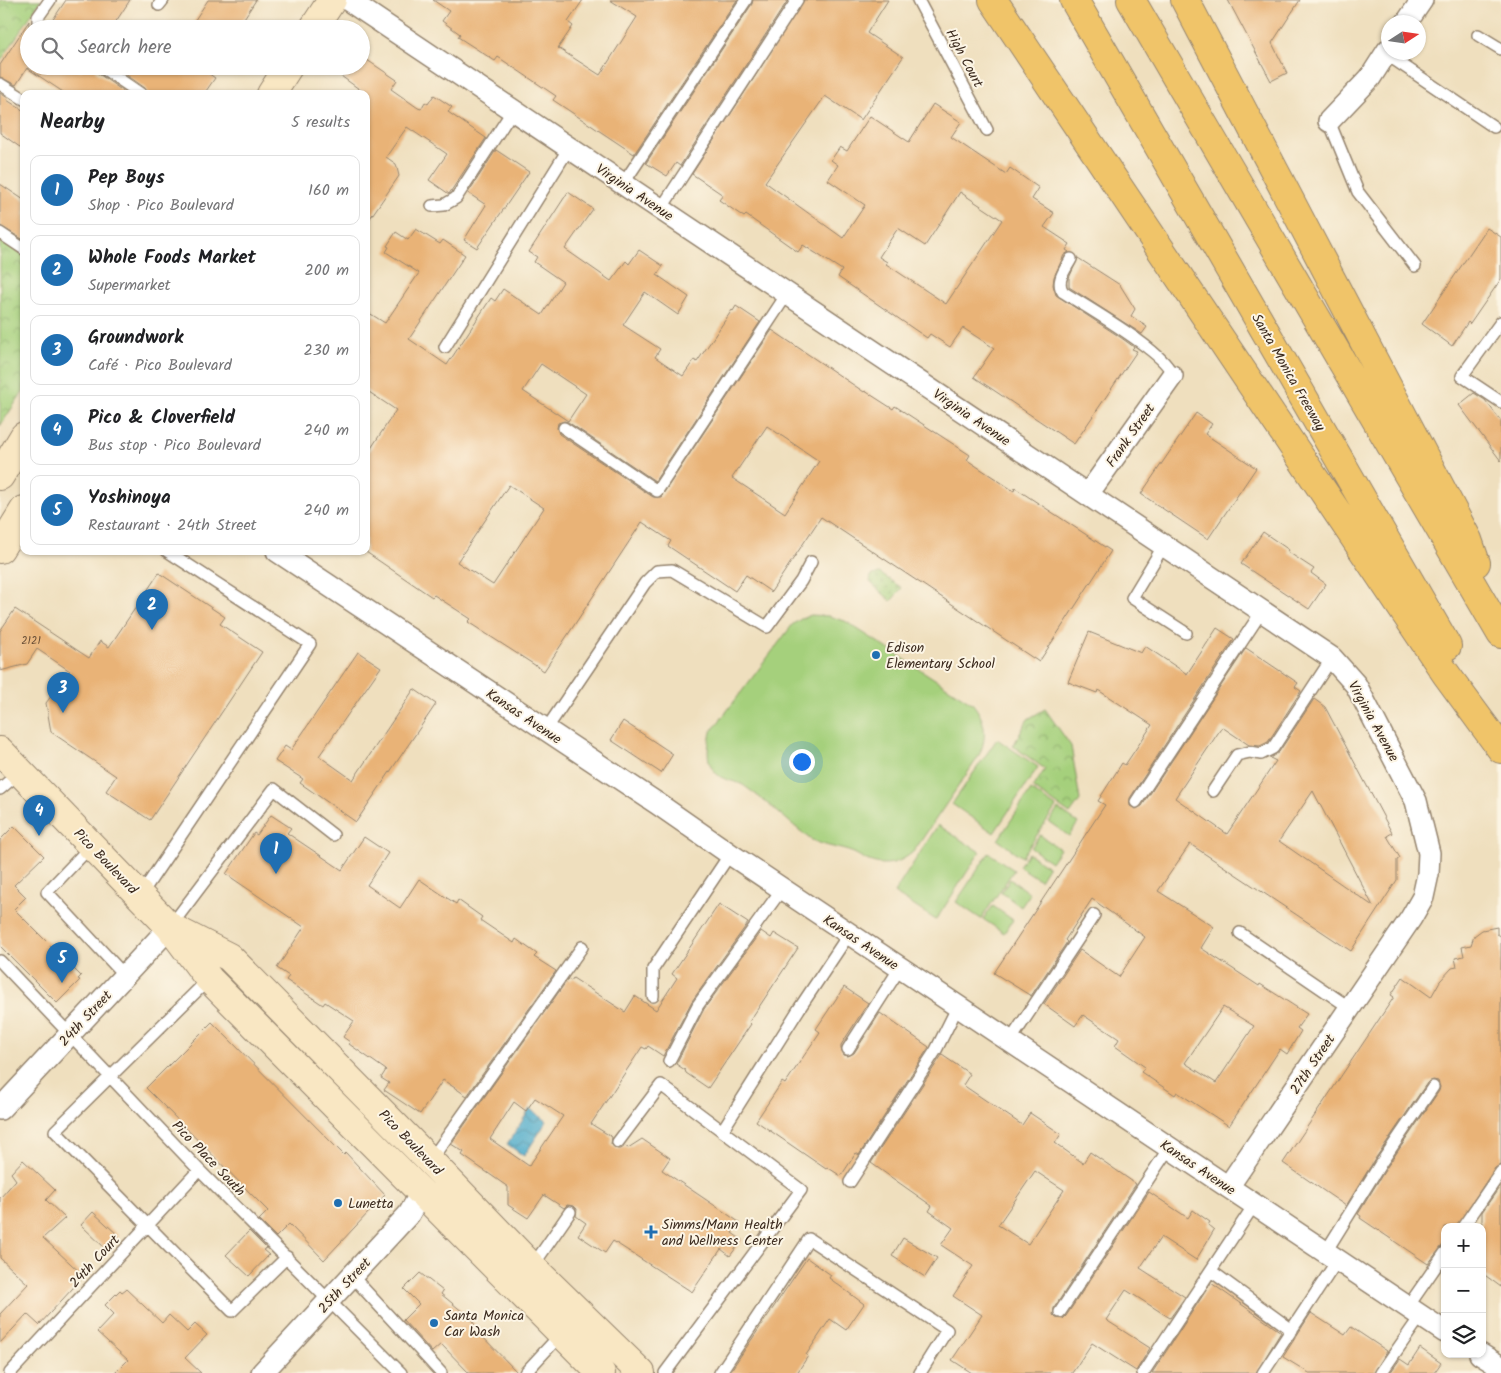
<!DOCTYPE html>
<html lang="en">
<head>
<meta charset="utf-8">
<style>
  body { margin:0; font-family:Kalam,sans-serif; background:#f2f2f2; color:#202124 }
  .controls { position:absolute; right:15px; bottom:15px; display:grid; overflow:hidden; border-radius:10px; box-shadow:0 1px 4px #0004 }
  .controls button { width:45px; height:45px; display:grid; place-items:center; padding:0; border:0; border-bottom:1px solid #e0e0e0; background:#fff; color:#202124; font:25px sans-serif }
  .compass { position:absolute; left:1381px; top:15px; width:45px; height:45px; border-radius:50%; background:#fff; box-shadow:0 1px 4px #0004; rotate:78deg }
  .you { position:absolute; left:801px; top:761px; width:18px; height:18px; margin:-12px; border:4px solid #fff; border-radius:50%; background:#1a73e8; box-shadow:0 0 0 8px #1a73e833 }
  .badge { display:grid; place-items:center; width:32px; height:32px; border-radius:50%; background:#1f6fb2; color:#fff; font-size:16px; font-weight:700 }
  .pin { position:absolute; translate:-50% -41px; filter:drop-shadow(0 1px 2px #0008) }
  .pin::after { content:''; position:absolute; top:26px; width:18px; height:15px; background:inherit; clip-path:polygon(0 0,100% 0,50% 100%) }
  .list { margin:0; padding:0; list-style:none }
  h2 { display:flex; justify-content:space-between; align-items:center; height:65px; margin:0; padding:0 20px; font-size:21px }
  h2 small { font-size:16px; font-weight:400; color:#757577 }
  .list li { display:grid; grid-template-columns:32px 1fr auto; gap:15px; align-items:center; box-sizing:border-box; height:70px; margin:0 10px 10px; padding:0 10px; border:1px solid #e0e0e0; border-radius:10px }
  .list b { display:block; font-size:19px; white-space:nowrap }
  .list p { margin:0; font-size:16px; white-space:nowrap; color:#757577 }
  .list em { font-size:16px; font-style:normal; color:#757577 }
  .icon { flex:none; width:28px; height:28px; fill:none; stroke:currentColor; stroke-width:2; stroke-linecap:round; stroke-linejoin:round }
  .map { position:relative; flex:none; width:1501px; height:1373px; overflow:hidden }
  .search { position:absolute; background:#fff; box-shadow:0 1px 4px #0004; left:20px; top:20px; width:350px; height:55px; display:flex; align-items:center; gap:12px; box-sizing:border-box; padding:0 18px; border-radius:28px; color:#757577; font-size:19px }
  .panel { position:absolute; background:#fff; box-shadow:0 1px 4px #0004; left:20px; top:90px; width:350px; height:465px; border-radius:10px }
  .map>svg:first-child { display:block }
</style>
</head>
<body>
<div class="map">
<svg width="1501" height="1373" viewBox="0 0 1501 1373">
  <defs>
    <pattern id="grass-dots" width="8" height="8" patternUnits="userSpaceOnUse" patternTransform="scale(1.25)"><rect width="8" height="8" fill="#a5d07c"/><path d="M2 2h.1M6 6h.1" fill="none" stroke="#88a965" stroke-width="1.8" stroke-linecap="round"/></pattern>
    <pattern id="park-crowns" width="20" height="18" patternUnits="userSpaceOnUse" patternTransform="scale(1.25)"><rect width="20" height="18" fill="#a5d07c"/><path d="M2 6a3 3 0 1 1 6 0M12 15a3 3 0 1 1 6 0" fill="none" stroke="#88a965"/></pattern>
    <pattern id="water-waves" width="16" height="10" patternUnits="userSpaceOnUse" patternTransform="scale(1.25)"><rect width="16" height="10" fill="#4dabcb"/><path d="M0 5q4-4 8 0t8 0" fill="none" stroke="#418ba4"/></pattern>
  </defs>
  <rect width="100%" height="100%" fill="#fcf5e5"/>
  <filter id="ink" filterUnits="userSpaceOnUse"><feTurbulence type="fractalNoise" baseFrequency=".02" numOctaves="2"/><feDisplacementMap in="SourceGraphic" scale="10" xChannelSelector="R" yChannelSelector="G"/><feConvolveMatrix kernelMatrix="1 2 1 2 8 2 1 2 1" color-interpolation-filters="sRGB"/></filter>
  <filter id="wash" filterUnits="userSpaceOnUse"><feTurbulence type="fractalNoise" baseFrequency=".0096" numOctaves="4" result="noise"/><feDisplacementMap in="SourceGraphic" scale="20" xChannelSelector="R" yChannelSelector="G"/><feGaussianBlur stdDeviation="1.12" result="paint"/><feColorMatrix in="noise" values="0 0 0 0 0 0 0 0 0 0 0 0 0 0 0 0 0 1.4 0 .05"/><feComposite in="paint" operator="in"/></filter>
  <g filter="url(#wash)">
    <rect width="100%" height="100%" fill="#efdfbe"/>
    <path fill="url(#grass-dots)" stroke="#707d4d" d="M879,573L902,588L891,601L870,582L871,576Z"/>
    <path fill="url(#park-crowns)" stroke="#707d4d" d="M0,0H41L0,62Z
      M0,239L24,255V390L0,426Z
      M1045,709L1071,746L1080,800L1070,814L1033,788L1045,769L1013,746L1028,719Z"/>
    <path fill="#a5d07c" stroke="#707d4d" d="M811,615L828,616L845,621L972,703C987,721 988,739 977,759L914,851C902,862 888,867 872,862C865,860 860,856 854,853C839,847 825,847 810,839C788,821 766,801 743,785C734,780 722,781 715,772C705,761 708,745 711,732L793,624L801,619Z
      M997,739L1038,767L994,833L952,804Z
      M1031,790L1056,807L1022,857L998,840Z
      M1058,809L1078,823L1069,836L1049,822Z
      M938,825L980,852L936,920L894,893Z
      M1040,835L1060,849L1051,862L1031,848Z
      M989,853L1014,870L981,919L956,902Z
      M1028,853L1048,867L1040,880L1019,866Z
      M1010,879L1030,894L1021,907L1001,892Z
      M993,906L1013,920L1004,933L983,919Z"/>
    <path fill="url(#water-waves)" stroke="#446a74" d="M530,1109L547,1121L524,1156L507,1144Z"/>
    <g id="blocks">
      <path fill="#e9b377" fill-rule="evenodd" d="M66,0H130L111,29H52L50,24Z
        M208,0H256L237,29H189Z
        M433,0H583L568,22L573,26L558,48L600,75L637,17L610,0H737L634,154L553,100L556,96L498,57L495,61L458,37L460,34L442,21L449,11Z
        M753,0H788L680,166L676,163L667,176L646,163L752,4Z
        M804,0H888L867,33L903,57L861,120L825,96L765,182L843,238L865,205L828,180L838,165L831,160L840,147L847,151L870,116L909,142L933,104L961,122L951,137L1006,174L1010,168L1039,188L1032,199L1054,213L1044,227L1070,244L1066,250L1069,252L1064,255L1054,277L1053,285L1056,295L1120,337L1134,347L1132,349L1137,351L1074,444L974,377L994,348L963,328L950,347L930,334L927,338L838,277L842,270L803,245L798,252L746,215L744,217L719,200L723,195L692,174ZM960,192L1002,220L946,304L886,264L887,262L879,257L898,228L925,246Z
        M1228,0H1300L1272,43L1287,73L1271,81Z
        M29,21L28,66H73L81,72L84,66H93L96,72L127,94H66L27,68L16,85L0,77V65Z
        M361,56L397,80L391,89L418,108L421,109L425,102L428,104L434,95L452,107L448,112L486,138L449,194L429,180L447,154L407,127L386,157L396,164L399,176L366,224V94L327,66H361Z
        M114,66H198L215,78L204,94H148L145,88Z
        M0,93L8,98L7,100L24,111V150L0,133Z
        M496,150L529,172L477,248L464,240L486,205L468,193Z
        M0,184L24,200V240L0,226Z
        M568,192L593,209L565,249L611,281L626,261L629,264L639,250L663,266L657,275L689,297L678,315L645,292L623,325L660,349L655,357L683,376L694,360L697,362L732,310L733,311L736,306L760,322L655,481L568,422L564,421L558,423L557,428L559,434L653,497H661L772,330L864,392L865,391L893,409L895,406L970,455L967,460L1014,491L1015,488L1111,551L1039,662L821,517L771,592L746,575L735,591L668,546L671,541L642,522L544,671L468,622L471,619L434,595L432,597L366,552V456L396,410L366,390V311L385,323L419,273L386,252L389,247L387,246L396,232L408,240L416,229L440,244L443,240L465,255L409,339L447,365L491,298L495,301L503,289L542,315L563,282L534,262L537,257L529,252ZM541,364L586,394L568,421L523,391ZM767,426L819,461L785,513L732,478ZM509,485L544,508L493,585L457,562Z
        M1487,228L1501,237V279L1470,324L1468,322L1452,346L1422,324Z
        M1078,258L1120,285L1135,309L1131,316L1147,327L1142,334L1069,287V278Z
        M1474,393L1485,400L1501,421V461L1459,405Z
        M1196,413L1212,424L1205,434L1256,468L1208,539L1141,494Z
        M1263,532L1289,550L1288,552L1314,569L1311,573L1326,584L1309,609L1241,564Z
        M159,573L225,617L220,624L262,652L150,820L106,791L116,776L51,732L46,703L70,671L37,649L27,664L0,671V631L15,609L89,658L100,641L109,647Z
        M1217,628L1234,639L1130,798V806L1136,809L1142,806L1246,648L1298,683L1295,687L1301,691L1268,742L1260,746L1249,745L1222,727L1175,798L1227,834L1276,761L1270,758L1279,752L1314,699L1325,707L1392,833L1387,836L1400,858L1397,860V880L1351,951L1190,844L1158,891L1214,927L1201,948L1259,986L1260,984L1307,1014L1297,1028L1301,1031L1287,1054L1280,1049L1229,1126L1177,1092L1175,1095L1141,1072L1145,1067L1115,1046L1119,1039L1083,1015L1075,1026L1044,1004L1080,950L1119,977L1145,937L1092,899L1065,940L1067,942L1031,996L994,973L1105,805L1098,801L1122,763L1125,765L1152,725L1098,690L1097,693L1068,682L1089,632L1141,653L1145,646L1187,674ZM1313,791L1373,906L1279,841ZM1223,1007L1254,1026L1216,1083L1185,1063Z
        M358,652L381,667L319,756L353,780L414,689L436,704L356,822L300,783L303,779L275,761L285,746L291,750Z
        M623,721L673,754L661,773L611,740Z
        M271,815L291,828L287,833L342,870L364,837L388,853L367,885L400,908L419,879L456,904L458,900L482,917L480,920L514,943L516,939L537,954L534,957L556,971L467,1096L443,1080L420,1114L384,1090L389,1083L381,1078L386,1070L349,1044L350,1042L343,1037L354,1021L325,1002L323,1005L286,980L289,976L277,968L304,927L226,874L254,833L257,835Z
        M14,826L44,856L14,885L26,897L14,909L81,976L78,979L80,980L57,1003L0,946V840Z
        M719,904L748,923L692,1001L663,1056L648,1046L646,1049L642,1047L591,1124L612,1137L611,1144L617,1149H621L625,1146L628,1148L642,1139L670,1158L662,1170L739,1222L732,1233L742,1240L730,1256L721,1249L692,1292L613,1241L605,1253L578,1235L586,1223L576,1216L577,1209L574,1206L567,1205L564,1208L544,1195L528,1218L508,1205V1187L462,1155L464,1152L451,1144L568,979L571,981L573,978L625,1012L635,996L656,1010L677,978L672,974ZM535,1098L563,1116L529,1166L490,1139L514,1102L526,1111Z
        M1497,927V934L1501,936V1165L1495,1168L1456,1227H1445V1242L1428,1264L1360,1218L1361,1216L1358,1214L1387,1167L1439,1091L1440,1087L1438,1081L1433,1080L1427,1083L1375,1159L1346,1206L1283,1163L1394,997L1391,995L1403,977L1431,997L1440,981L1452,968L1457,967L1455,958L1464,956L1462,947L1471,945L1474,936L1482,930Z
        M761,931L771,938L774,933L798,948L749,1022L751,1024L708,1088L686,1073L685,1070L676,1064L704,1009Z
        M844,987L868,1003L841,1045V1049L844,1055L848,1056L854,1053L880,1013L929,1047L859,1155L856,1153L841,1176L827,1167L826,1169L756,1121L782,1082L785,1084L820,1032L816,1029Z
        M212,1022L344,1155L346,1153L385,1195L324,1260L289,1224L276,1237L259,1220L268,1211L146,1088Z
        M942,1055L970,1074L963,1085L1022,1125L1030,1113L1061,1134L1055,1143L1083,1163L1090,1152L1136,1184L1054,1308L1053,1315L1056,1318L1063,1319L1066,1316L1149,1192L1188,1218L1193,1210L1210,1222L1208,1225L1214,1230L1196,1260L1161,1237L1140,1268L1185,1297L1170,1318L1126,1290L1106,1320L1150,1348L1136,1371L1092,1343L1072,1373H972L952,1360L982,1315L953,1296L973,1266L941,1245L953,1228L929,1211L932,1206L871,1163ZM1035,1171L1064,1190L1028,1244L998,1225Z
        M23,1160L55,1190L46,1200L65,1218L43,1238L84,1276L39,1325L27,1314L0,1343V1314L28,1284L0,1258V1198L16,1180L11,1173Z
        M1501,1185V1287L1482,1273V1212Z
        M93,1212L119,1236L106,1249L81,1225Z
        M249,1231L266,1248L263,1250L269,1255L249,1276L226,1255Z
        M903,1238L937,1258L925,1277L892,1256Z
        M807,1258L831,1275L829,1278L864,1304L846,1330L830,1319L806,1355L808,1356L797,1373H729Z
        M420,1273L443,1291L441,1294L469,1317L476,1326L474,1328L518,1373H469L441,1344L432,1352L403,1320L419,1304L404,1289Z
        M1211,1283L1281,1332L1256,1373H1152Z
        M126,1289L162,1323L169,1315L187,1332L195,1324L207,1335L185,1358L201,1373H115L128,1360L97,1332L114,1314L105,1305L120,1290L122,1292Z
        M1311,1313L1345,1335L1351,1327L1387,1351L1374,1373H1309L1283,1357Z
        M1420,1348L1441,1363L1434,1373H1390L1400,1359L1409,1365Z"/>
    </g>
  </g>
  <g filter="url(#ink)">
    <use href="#blocks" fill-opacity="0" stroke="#95846e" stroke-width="1"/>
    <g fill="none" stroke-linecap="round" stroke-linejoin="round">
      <g stroke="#95846e" stroke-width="14">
        <path id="service" d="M918,0L987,130
          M159,5L163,0
          M45,29L38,24V17L50,0
          M1478,35L1501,49
          M1386,54L1494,127
          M100,66L141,94
          M0,84L24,99
          M1329,121L1358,192L1415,266
          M623,184L746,0
          M432,206L444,205L456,198L513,110
          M661,209L797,0
          M0,233L24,249
          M1071,259C1066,269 1055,281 1063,292C1083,305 1171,355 1172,376
          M1501,322L1462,376L1501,402
          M445,347L569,148
          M564,428L657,491L787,294
          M1164,545L1132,598L1186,633
          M545,731L645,583L657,571L672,570L767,627L801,581L811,562
          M0,789L20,772
          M1213,791L1237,755L1250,752L1261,754L1273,748L1332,658
          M1136,802L1262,611
          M91,846L47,892L125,976
          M140,896L310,644L167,551
          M170,927L274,789L333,835
          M1240,933L1350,1008
          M0,961L199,1170L401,1373
          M209,979L55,1131L232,1311L287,1257
          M653,996V969L730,854
          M1010,1041L1094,915
          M848,1049L900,968
          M669,1061L698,1005L782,889
          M722,1131L799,1009L849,934
          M618,1142L661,1085L801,1190L665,1373
          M430,1161L582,947
          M850,1182L936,1050L958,1006
          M1463,1227L1501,1172
          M1325,1253L1381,1163L1433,1087
          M532,1267L570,1212
          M1211,1271L1292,1330
          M352,1276L441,1373
          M1407,1308L1445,1253
          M1060,1312L1169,1148
          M10,1373L199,1170
          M525,1373L562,1333
          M720,1373L809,1239L947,1330L920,1373
          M1143,1373L1254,1205
          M1263,1373L1337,1261
          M1381,1373L1420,1317"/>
      </g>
      <g stroke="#95846e" stroke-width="24">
        <path id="minor" d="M348,0L1332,658L1356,685L1416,801L1429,853L1428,874L1423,897L1411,918L1228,1187
          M1407,22L1422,0
          M1329,121L1370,78L1388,50
          M1088,494L1172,376
          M277,551L658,804L730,854L1445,1332
          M0,1109L170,927
          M1480,1354L1501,1367
          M262,1373L409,1214L421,1193"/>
      </g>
      <g stroke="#95846e" stroke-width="30">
        <path id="secondary" d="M313,29L332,0
          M271,94L289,66
          M0,476L24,436
          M0,549L24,510
          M0,751L170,927L209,979L601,1373
          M176,930L229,957L430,1161L532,1267L641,1373"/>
      </g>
      <g stroke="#95846e" stroke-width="30">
        <path id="motorway" d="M993,0L1446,674L1501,749
          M1074,0L1447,646
          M1131,0L1501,634
          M1185,0L1468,540L1476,563"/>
      </g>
      <use href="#service" stroke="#fff" stroke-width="11"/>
      <use href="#minor" stroke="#fff" stroke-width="21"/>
      <use href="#secondary" stroke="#f9e7c3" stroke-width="28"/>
      <use href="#motorway" stroke="#f0c469" stroke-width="28"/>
    </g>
  </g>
  <g fill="#1f6fb2" stroke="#fcf5e5" stroke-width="2">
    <circle cx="876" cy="655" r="5"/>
    <circle cx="338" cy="1203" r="5"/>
    <path d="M648.5 1224.5h5v5h5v5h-5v5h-5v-5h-5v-5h5z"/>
    <circle cx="434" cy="1323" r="5"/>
  </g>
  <g text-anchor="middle" stroke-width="4" stroke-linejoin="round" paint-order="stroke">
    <g font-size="11" fill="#664c34">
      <text x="31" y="644">2121</text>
    </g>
    <g font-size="14" fill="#3b2a1e" stroke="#fcf5e5">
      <text transform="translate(965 58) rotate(62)" y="5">High Court</text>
      <text transform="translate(635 192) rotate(34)" y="5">Virginia Avenue</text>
      <text transform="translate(1289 372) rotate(60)" y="5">Santa Monica Freeway</text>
      <text transform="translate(972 417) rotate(34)" y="5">Virginia Avenue</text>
      <text transform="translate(1130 435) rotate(-55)" y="5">Frank Street</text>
      <text transform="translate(524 716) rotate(34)" y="5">Kansas Avenue</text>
      <text transform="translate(1374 721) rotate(61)" y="5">Virginia Avenue</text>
      <text transform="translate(106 861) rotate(46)" y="5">Pico Boulevard</text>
      <text transform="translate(861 942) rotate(34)" y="5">Kansas Avenue</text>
      <text transform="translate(85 1018) rotate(-47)" y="5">24th Street</text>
      <text transform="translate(1312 1064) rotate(-56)" y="5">27th Street</text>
      <text transform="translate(411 1142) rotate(46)" y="5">Pico Boulevard</text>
      <text transform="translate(209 1158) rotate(46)" y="5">Pico Place South</text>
      <text transform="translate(1198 1167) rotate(34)" y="5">Kansas Avenue</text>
      <text transform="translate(94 1261) rotate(-47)" y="5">24th Court</text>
      <text transform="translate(344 1285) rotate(-47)" y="5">25th Street</text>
    </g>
    <g font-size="14" fill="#3b2a1e" stroke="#fcf5e5" text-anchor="start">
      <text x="886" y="652">Edison<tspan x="886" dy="16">Elementary School</tspan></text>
      <text x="348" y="1208">Lunetta</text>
      <text x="662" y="1229">Simms/Mann Health<tspan x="662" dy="16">and Wellness Center</tspan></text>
      <text x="444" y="1320">Santa Monica<tspan x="444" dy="16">Car Wash</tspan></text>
    </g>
  </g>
</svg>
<div class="controls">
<button>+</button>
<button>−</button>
<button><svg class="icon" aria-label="layers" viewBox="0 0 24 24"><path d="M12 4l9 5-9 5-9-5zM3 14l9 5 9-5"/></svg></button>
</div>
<svg class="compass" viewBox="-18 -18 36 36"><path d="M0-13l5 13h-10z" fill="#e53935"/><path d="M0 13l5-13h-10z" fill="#757577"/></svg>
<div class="you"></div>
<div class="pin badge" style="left:276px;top:874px">1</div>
<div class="pin badge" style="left:152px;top:630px">2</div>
<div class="pin badge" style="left:63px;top:713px">3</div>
<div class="pin badge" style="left:39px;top:836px">4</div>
<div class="pin badge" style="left:62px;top:983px">5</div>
<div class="search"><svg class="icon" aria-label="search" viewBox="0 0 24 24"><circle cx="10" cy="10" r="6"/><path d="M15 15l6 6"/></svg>Search here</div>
<section class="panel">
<h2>Nearby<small>5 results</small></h2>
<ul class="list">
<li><span class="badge">1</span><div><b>Pep Boys</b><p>Shop · Pico Boulevard</p></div><em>160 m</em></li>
<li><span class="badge">2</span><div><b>Whole Foods Market</b><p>Supermarket</p></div><em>200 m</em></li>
<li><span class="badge">3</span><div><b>Groundwork</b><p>Café · Pico Boulevard</p></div><em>230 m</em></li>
<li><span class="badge">4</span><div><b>Pico &amp; Cloverfield</b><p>Bus stop · Pico Boulevard</p></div><em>240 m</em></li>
<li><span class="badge">5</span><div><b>Yoshinoya</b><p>Restaurant · 24th Street</p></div><em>240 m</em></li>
</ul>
</section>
</div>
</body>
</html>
